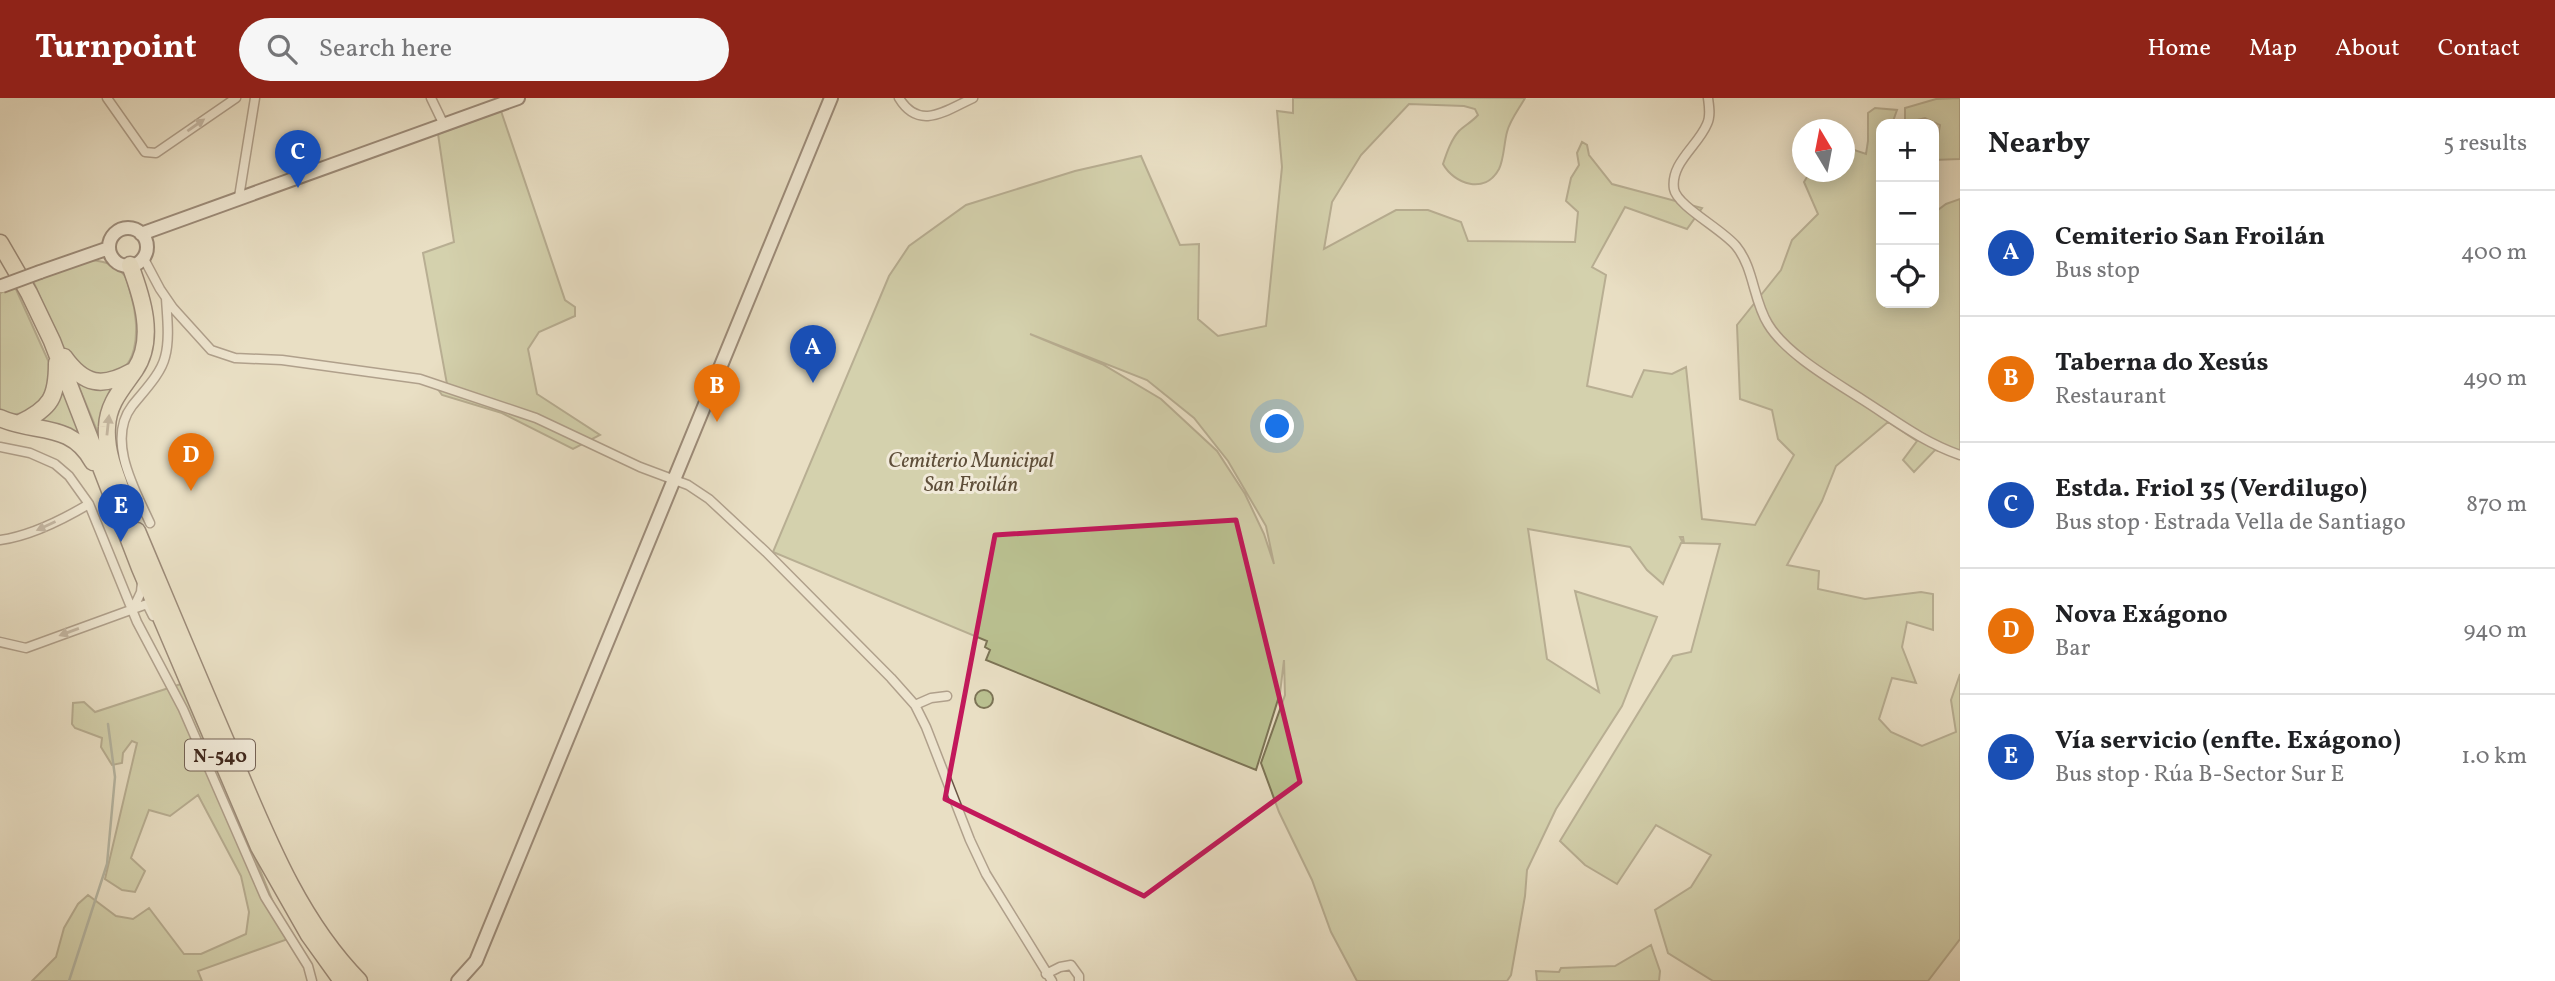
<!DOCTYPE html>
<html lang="en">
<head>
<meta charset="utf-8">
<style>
  body { margin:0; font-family:Vollkorn,serif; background:#f6f6f6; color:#202124 }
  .controls { position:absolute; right:21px; top:21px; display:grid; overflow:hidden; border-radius:14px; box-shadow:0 4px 18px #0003 }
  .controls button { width:63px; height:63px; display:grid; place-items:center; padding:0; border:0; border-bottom:2px solid #e0e0e0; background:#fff; color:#202124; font:35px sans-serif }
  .compass { position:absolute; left:1792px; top:21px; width:63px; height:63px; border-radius:50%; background:#fff; box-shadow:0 4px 18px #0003; rotate:350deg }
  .you { position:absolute; left:1278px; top:329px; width:24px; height:24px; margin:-18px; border:5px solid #fff; border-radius:50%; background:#1a73e8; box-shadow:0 0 0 10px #1a73e833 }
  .badge { display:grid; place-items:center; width:46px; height:46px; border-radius:50%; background:#8f2418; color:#fff; font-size:23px; font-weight:700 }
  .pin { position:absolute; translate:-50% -58px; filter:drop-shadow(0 2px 4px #0008) }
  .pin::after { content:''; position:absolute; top:37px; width:24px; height:21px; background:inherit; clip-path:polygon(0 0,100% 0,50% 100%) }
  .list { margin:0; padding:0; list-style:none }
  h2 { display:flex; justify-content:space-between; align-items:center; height:91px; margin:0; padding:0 28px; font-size:30px }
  h2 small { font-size:23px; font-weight:400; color:#757577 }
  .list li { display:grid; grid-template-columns:46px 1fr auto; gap:21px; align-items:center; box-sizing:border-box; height:126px; padding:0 28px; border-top:2px solid #e0e0e0 }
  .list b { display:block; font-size:26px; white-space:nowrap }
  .list p { margin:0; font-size:23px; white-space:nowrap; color:#757577 }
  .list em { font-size:23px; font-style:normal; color:#757577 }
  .icon { flex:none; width:38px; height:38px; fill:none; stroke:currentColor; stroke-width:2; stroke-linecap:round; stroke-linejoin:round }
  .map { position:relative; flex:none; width:1960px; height:883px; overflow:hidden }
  header { display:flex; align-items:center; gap:42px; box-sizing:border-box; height:98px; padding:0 35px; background:#8f2418; color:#fff }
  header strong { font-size:33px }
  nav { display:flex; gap:38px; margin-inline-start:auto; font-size:24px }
  .search { width:490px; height:63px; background:#f6f6f6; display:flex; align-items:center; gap:18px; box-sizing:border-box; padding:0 24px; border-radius:38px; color:#757577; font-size:26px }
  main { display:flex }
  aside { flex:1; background:#fff }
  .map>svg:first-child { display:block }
</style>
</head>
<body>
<header>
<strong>Turnpoint</strong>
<div class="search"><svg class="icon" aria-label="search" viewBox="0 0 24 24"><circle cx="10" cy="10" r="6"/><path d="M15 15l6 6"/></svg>Search here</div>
<nav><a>Home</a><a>Map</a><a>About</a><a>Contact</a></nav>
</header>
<main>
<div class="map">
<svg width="1960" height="883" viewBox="0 0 1960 883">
  <rect width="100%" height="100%" fill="#e9dfc4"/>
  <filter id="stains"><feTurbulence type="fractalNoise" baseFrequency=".00286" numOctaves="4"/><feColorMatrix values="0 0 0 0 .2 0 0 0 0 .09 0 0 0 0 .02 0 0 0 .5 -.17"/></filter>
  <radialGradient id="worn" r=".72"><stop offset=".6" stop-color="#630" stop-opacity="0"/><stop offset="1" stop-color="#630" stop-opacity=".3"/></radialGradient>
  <path fill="#bac191" stroke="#7c7456" stroke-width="2" fill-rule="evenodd" d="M1293,0H1525C1519,11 1510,22 1507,34C1504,45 1504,61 1499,71C1485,97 1454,86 1443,66C1447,54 1451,42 1459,33C1465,27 1472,24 1478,17L1475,11L1464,8L1409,6L1361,57L1332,104L1324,151L1396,112H1428L1461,124L1468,143L1575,144L1578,114L1566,103L1571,80L1579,67L1577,55L1582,44L1587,47L1589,57L1612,86L1702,110L1687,131L1625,109L1592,169L1606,177L1587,288L1632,299L1644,272L1672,276L1686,269L1702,421L1755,427L1794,357L1778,341L1772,312L1740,301L1737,227L1781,172L1792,142L1818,116L1804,84L1810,74H1844L1845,43L1854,52L1866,56L1868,43V15L1875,10L1897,12L1892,26H1881L1879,65L1881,66V205H1934V115L1946,106L1960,101V357L1935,352L1914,374L1903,362L1917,343L1888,324L1836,368L1822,403L1787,467L1819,473L1818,491L1865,501L1921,494L1933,496V532L1907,524L1902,549L1916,585L1892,580L1879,621L1891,634L1922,648L1956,634L1951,602L1960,576V841L1928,883H1713L1668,855L1655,812L1691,789L1711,757L1656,727L1617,786L1585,767L1560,743L1673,558L1691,554L1720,446L1684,445L1683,439H1680L1683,445H1681L1663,486L1647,472L1630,449L1528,431L1547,561L1599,594L1575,493L1657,519L1622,608L1556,711L1527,772L1525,798L1511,877L1507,883H1357L1331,834L1312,782L1279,714L1261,665L1285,597L1284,562L1280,595L1256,672L986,562L990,552L985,549L987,543L773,454L889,178L909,148L966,107L1075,73L1141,58L1180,147L1199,146L1198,221L1218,238L1266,228L1282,69L1277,13L1293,15ZM1030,236L1147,282L1194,320L1228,363L1266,428L1274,466L1264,436L1245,396L1217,353L1161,301L1102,266Z
    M1960,0V61L1934,62L1940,27L1925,20L1905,25V10L1936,1Z
    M501,13L565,202L575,209V218L539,234L528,251L537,296L600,337L573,351L502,315L442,297L435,287L447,286L423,155L454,144L438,36Z
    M91,162C103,163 117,167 124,177C128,182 129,191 131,197C140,227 142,284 95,277C87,276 78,271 73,265C57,246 44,206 33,183Z
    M15,189L51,269C51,296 30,327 0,312V195Z
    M80,286L115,291L100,340L79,289Z
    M65,295L82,336L81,340L42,323V320L60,296Z
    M184,585L288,841L198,873L202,883H32L56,859L64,830L78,806L88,797L116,818L133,821L149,810L184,856H201L246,836L249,814L241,778L198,697L170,718L149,712L131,760L145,773L135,794L122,792L105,781L137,645L132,643L123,655L122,665L112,667L101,649L102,640L75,630L72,626L73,605L84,604L95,614Z
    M975 601a9 9 0 1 1 18 0a9 9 0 1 1-18 0Z
    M1651,847L1660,873L1659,883H1537L1536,873L1559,874L1561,870L1615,868Z"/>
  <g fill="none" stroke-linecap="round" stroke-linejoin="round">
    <path stroke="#758173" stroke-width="2.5" d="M69,883L107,766L115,679L108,626"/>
    <g stroke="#6a5546" stroke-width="11">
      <path id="street" d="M107,0L145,54L156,55L236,0
        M431,0L444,27
        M899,0C919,33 945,13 973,0
        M1708,0C1709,8 1711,18 1707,26C1698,48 1670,65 1674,91C1677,108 1722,131 1736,148C1754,170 1753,202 1768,226C1786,256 1834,283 1863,302C1896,323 1923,344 1960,357
        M239,99L255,0
        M143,159L160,191L173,210L211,252L235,260L282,262L420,281L536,320L640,369L688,387L709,401L766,454L891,580L915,607L926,629L970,742L986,776L1052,883
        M0,349L30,355L55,366L69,378L89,406L137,524L183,611L265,799L308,868L312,883
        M150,425C135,392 106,342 132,308C143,294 161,276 165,259C170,241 167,218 166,200
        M0,442C31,438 62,422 89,406
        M133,511L141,494L142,484
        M0,544L26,550L147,506L153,518
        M915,607L931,600L947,598
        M1046,876L1060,869L1071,867L1079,878V883"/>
    </g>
    <g stroke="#3f271c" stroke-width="16">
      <path id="secondary" d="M109 149a19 19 0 1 1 38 0a19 19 0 1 1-38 0Z
        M141,136L518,0
        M40,174L109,150
        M458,883L476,863L831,0"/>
    </g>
    <g stroke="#3f271c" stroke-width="19">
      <path id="highway" d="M0,145L29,195L52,243L140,470L259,749L309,837L342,883
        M64,259C84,287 102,290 131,274
        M0,320C34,336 71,323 93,364
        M20,325C51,310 57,299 57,265
        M127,408C118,383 105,356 107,329C108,305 122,291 135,272C156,241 142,199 130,167
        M137,433C169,509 201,586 234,662C267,740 299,822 359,883"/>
    </g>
    <use href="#street" stroke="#f1ead9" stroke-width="8"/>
    <use href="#secondary" stroke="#f1ead9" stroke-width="12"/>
    <use href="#highway" stroke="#e9dfc4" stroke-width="16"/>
    <g stroke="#3f271c" stroke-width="16" stroke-linecap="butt">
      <path id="secondary-bridge" d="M2,188L40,174"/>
    </g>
    <use href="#secondary-bridge" stroke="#f1ead9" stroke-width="12"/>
  </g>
  <defs><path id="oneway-solid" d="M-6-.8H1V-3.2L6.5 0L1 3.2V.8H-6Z" transform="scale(1.75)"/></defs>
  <g fill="#98887a">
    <use href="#oneway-solid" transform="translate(196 27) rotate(-35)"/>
    <use href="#oneway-solid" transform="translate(46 428) rotate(155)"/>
    <use href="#oneway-solid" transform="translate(69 534) rotate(160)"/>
  </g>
  <use fill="#948370" href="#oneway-solid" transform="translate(108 327) rotate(-84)"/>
  <path d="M0 0H1960V883H0ZM1236,422L1300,684L1144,798L945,701L995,437Z" fill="#e9dfc4" fill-opacity=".55" fill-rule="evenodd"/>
  <path fill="none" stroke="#c2185b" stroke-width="5" stroke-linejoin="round" d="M1236,422L1300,684L1144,798L945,701L995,437Z"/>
  <g text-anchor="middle" stroke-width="6" stroke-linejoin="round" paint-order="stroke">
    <rect fill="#f1ead9" stroke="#746255" stroke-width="2" x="185" y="641.5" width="70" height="31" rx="5"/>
    <g font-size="19" font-weight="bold" fill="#3f271c">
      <text x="220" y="664">N-540</text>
    </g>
    <g font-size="21" font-style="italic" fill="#5e4e39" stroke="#f1ead9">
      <text x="971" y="369">Cemiterio Municipal<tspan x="971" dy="24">San Froilán</tspan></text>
    </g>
  </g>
  <rect width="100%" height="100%" filter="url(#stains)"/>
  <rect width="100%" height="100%" fill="url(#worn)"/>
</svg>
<div class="controls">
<button>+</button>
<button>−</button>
<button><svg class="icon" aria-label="locate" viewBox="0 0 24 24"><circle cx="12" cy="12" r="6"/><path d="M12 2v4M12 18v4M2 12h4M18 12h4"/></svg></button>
</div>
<svg class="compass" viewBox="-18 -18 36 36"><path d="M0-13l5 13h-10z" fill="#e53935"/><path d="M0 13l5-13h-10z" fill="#757577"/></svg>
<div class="you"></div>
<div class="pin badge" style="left:813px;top:285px;background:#1a4fb4">A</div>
<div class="pin badge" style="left:717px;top:324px;background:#e8710a">B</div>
<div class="pin badge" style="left:298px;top:90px;background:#1a4fb4">C</div>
<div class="pin badge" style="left:191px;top:393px;background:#e8710a">D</div>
<div class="pin badge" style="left:121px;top:444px;background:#1a4fb4">E</div>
</div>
<aside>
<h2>Nearby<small>5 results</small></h2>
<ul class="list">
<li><span class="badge" style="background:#1a4fb4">A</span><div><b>Cemiterio San Froilán</b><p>Bus stop</p></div><em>400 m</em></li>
<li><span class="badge" style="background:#e8710a">B</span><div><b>Taberna do Xesús</b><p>Restaurant</p></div><em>490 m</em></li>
<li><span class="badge" style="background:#1a4fb4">C</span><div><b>Estda. Friol 35 (Verdilugo)</b><p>Bus stop · Estrada Vella de Santiago</p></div><em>870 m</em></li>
<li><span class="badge" style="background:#e8710a">D</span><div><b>Nova Exágono</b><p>Bar</p></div><em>940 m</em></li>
<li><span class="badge" style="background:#1a4fb4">E</span><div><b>Vía servicio (enfte. Exágono)</b><p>Bus stop · Rúa B-Sector Sur E</p></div><em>1.0 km</em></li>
</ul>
</aside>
</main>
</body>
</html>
